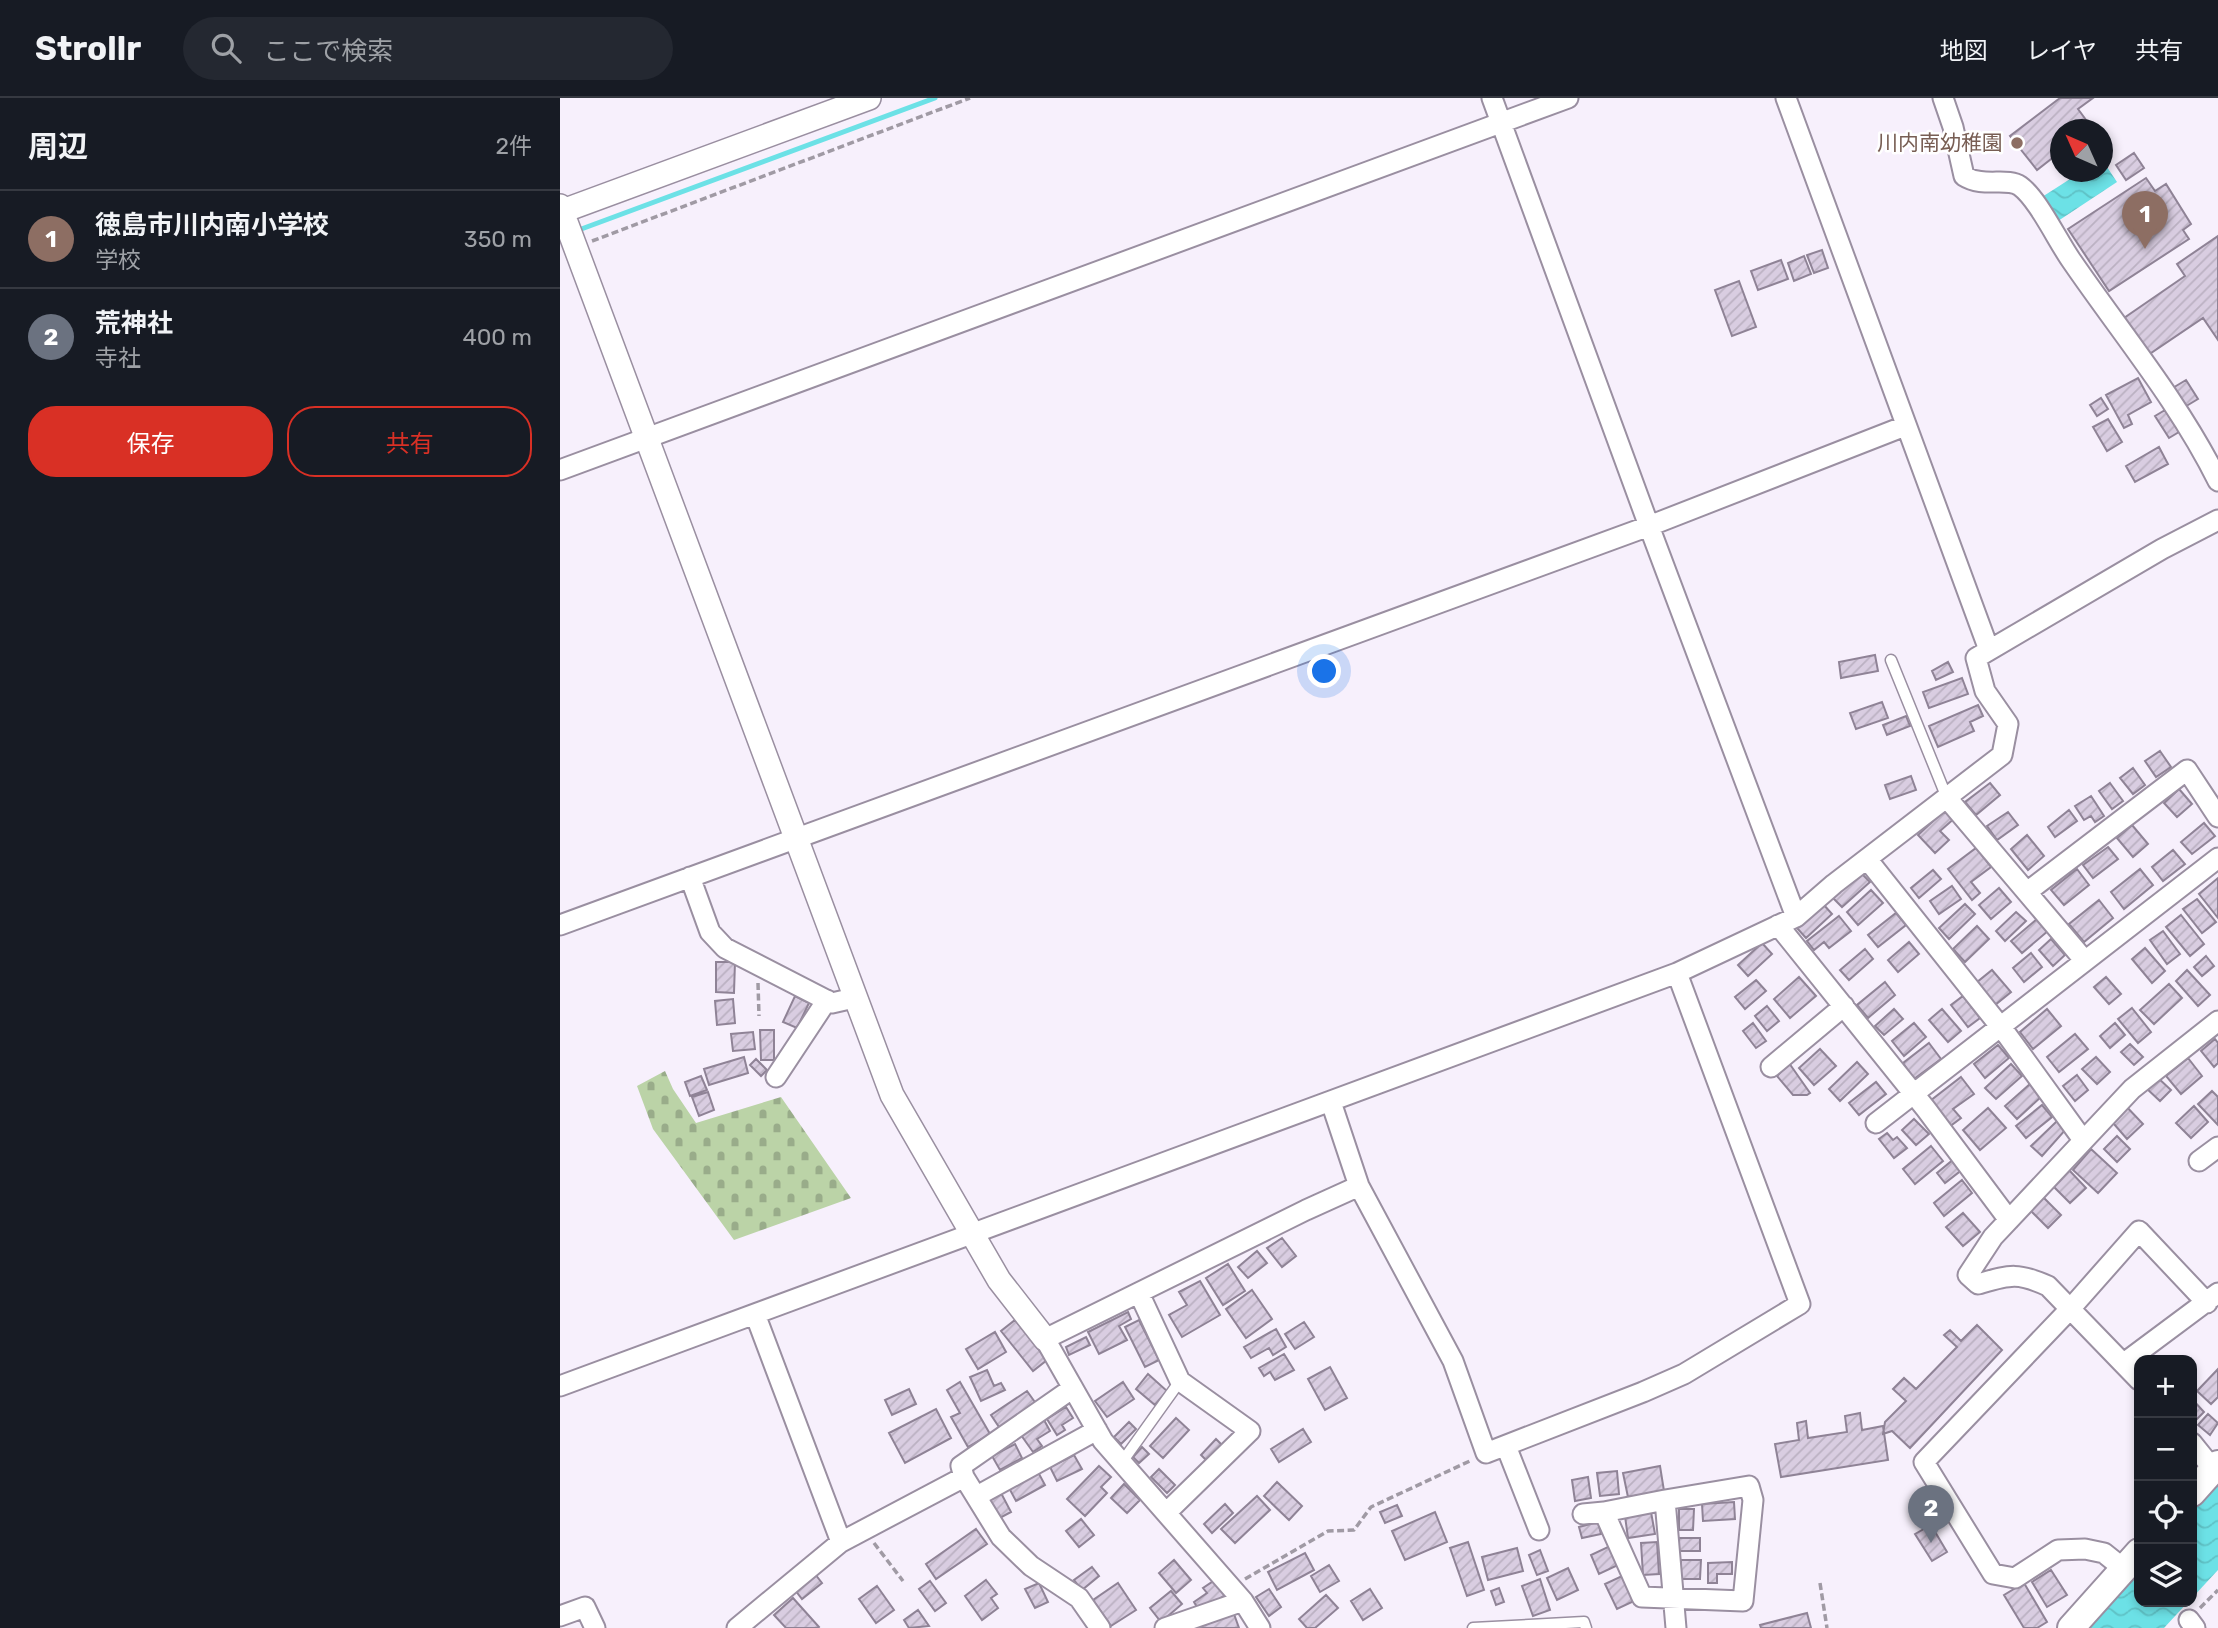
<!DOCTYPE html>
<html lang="ja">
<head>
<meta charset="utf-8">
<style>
  body { margin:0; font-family:Rubik,"Noto Sans JP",sans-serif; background:#242831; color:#f1f3f6 }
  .controls { position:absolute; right:21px; bottom:21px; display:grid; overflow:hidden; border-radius:14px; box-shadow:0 4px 10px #0003 }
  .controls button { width:63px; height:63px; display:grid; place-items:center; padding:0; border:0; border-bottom:2px solid #363941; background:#171b24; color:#f1f3f6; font:35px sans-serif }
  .compass { position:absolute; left:1490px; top:21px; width:63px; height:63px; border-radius:50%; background:#171b24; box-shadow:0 4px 10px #0003; rotate:315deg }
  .you { position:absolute; left:765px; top:574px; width:24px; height:24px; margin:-18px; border:5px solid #fff; border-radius:50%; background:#1a73e8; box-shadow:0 0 0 10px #1a73e833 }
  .badge { display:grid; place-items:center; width:46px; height:46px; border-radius:50%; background:#d93025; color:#fff; font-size:23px; font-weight:700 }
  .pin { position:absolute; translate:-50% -58px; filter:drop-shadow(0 2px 4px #0008) }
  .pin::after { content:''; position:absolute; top:37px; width:24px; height:21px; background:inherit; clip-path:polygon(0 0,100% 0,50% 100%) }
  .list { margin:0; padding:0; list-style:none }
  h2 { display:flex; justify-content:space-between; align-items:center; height:91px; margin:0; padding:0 28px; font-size:30px }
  h2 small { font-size:23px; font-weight:400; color:#9ea1a6 }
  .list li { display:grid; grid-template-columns:46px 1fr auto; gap:21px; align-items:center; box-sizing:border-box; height:98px; padding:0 28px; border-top:2px solid #363941 }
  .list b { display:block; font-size:26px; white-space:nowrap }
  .list p { margin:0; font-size:23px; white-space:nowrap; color:#9ea1a6 }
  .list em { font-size:23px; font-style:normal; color:#9ea1a6 }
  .actions { display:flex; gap:14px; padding:21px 28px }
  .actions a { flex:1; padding:16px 0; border:2px solid #d93025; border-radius:28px; text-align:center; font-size:24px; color:#d93025 }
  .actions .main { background:#d93025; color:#fff }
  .icon { flex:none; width:38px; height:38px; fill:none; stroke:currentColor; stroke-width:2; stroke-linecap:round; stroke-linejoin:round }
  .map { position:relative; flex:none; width:1658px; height:1530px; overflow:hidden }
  header { display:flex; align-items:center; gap:42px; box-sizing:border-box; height:98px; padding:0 35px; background:#171b24; border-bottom:2px solid #363941 }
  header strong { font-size:33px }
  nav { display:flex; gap:38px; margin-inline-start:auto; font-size:24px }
  .search { width:490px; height:63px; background:#242831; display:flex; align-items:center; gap:18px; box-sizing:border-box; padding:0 24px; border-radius:38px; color:#9ea1a6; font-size:26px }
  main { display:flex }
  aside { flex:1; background:#171b24 }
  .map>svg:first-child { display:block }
</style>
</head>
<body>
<header>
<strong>Strollr</strong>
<div class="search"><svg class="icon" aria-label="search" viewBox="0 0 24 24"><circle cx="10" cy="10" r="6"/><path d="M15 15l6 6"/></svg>ここで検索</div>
<nav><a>地図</a><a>レイヤ</a><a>共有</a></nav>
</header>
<main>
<aside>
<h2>周辺<small>2件</small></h2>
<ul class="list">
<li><span class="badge" style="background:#8d6e63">1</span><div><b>徳島市川内南小学校</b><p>学校</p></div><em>350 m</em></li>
<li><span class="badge" style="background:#6b7280">2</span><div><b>荒神社</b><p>寺社</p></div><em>400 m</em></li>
</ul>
<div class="actions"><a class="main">保存</a><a>共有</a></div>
</aside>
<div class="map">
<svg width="1658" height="1530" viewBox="0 0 1658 1530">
  <defs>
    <pattern id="cemetery-stones" width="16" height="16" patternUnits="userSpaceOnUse" patternTransform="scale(1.75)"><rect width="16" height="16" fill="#bbd3a7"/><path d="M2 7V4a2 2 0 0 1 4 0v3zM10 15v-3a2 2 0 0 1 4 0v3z" fill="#99ac8a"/></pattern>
    <pattern id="water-waves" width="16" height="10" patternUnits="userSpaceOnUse" patternTransform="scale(1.75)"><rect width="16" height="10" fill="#6ce1e6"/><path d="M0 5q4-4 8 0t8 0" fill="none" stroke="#5fc2c6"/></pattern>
    <pattern id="building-hatch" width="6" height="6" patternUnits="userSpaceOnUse" patternTransform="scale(1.75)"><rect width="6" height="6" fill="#d9cde1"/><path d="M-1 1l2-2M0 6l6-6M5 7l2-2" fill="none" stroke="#bbb1c2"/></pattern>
  </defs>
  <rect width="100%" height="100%" fill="#f7f0fc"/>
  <path fill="url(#cemetery-stones)" d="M105,973L113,991L136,1025L221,999L291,1100L174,1142L93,1031L77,988Z"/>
  <path fill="url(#water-waves)" d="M1543,63L1557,84L1498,123L1482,99L1521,74H1542Z
    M1658,1382V1472L1632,1500V1412Z
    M1579,1472V1504H1628L1604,1530H1529Z"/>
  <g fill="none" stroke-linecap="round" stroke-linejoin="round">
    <path stroke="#6ce1e6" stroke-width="5" d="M16,133L375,0"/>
  </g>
  <path fill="url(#building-hatch)" stroke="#8f8396" stroke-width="2" d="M1500,0H1533L1518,11L1532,30L1500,32V54L1477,72L1450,38Z
    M1574,55L1584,70L1566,82L1556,67Z
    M1586,80L1595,93L1606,86L1631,126L1623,132L1629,141L1549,193L1508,131Z
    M1658,138V242L1643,220L1588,257L1564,220L1625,178L1617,166Z
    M1262,152L1268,170L1254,175L1247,157Z
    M1244,158L1251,176L1234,183L1228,165Z
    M1221,162L1228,181L1198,192L1191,173Z
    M1179,183L1196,229L1172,238L1155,192Z
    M1578,280L1591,304L1568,317L1572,326L1564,330L1546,297Z
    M1626,282L1638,301L1623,310L1611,291Z
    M1541,300L1548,311L1537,318L1530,307Z
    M1605,312L1619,334L1609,340L1595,318Z
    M1548,321L1562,344L1547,353L1533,329Z
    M1599,349L1608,366L1575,384L1566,368Z
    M1315,557L1318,573L1281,580L1279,564Z
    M1388,564L1393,574L1376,582L1372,573Z
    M1402,580L1408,596L1369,610L1363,594Z
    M1322,604L1328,620L1296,631L1290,615Z
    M1418,607L1423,618L1410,624L1414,633L1378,649L1369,628Z
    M1346,618L1350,628L1327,637L1323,627Z
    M1600,653L1611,669L1596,679L1585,663Z
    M1573,670L1585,687L1573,696L1560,680Z
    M1351,678L1356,692L1330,701L1325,687Z
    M1430,685L1440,697L1416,717L1405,704Z
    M1550,685L1563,703L1552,711L1539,693Z
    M1619,691L1632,706L1617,719L1604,705Z
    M1531,698L1544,718L1535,724L1531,718L1524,722L1515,708Z
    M1387,710L1396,719L1380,733L1389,742L1375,755L1358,737Z
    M1509,712L1517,723L1495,739L1488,729Z
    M1448,714L1458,727L1437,742L1427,728Z
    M1644,725L1655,738L1632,756L1621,744Z
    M1572,727L1588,746L1573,759L1557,740Z
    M1467,737L1484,758L1468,772L1451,751Z
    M1548,749L1558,761L1533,780L1523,767Z
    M1416,750L1431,769L1411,784L1420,795L1412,802L1388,771Z
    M1613,752L1625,766L1603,783L1592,769Z
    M1517,771L1529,787L1504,807L1491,792Z
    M1580,771L1593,787L1564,811L1551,794Z
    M1373,772L1381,781L1359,800L1351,790Z
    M1301,775L1310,784L1282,809L1273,800Z
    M1658,780V820L1639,796Z
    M1392,788L1401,801L1379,816L1370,803Z
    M1439,790L1451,804L1431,821L1419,807Z
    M1311,792L1323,805L1298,827L1287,814Z
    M1637,801L1656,824L1642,835L1623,811Z
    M1539,802L1553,820L1524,844L1509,826Z
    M1263,806L1272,816L1246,840L1237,830Z
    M1405,806L1415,816L1389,841L1379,830Z
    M1456,814L1466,823L1445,843L1436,833Z
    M1336,815L1346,827L1318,849L1308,837Z
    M1621,817L1644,846L1630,858L1606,829Z
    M1279,818L1291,833L1269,850L1264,844L1254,852L1247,843Z
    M1477,821L1488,833L1462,855L1451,843Z
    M1417,828L1429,841L1405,864L1393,851Z
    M1603,833L1620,856L1607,866L1590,842Z
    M1491,841L1505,857L1493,868L1479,852Z
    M1349,844L1359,856L1338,874L1328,862Z
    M1202,845L1212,856L1188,878L1178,867Z
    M1585,850L1605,873L1592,885L1572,861Z
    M1305,851L1313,861L1289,882L1280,872Z
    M1471,855L1482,869L1464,884L1453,870Z
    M1646,858L1654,868L1642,878L1634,869Z
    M156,864H175L174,895L156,894Z
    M1432,872L1451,894L1435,907L1416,885Z
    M1627,872L1650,897L1638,908L1616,883Z
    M1239,879L1256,898L1230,920L1214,901Z
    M1546,879L1561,896L1549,906L1534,889Z
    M1196,882L1206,893L1185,911L1175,899Z
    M1325,884L1335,897L1308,920L1297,907Z
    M1609,886L1622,900L1594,926L1580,912Z
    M235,898L249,905L237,930L223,924Z
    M1403,898L1420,920L1408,929L1391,907Z
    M173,901L175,925L157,927L155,903Z
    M1207,908L1219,923L1207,933L1195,918Z
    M1572,910L1591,934L1578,945L1558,921Z
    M1334,911L1343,921L1324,937L1315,928Z
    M1382,911L1401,933L1388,944L1369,922Z
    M1487,911L1501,928L1473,951L1460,934Z
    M1193,925L1206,943L1196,950L1183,933Z
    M1354,925L1366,939L1344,958L1332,943Z
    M1555,925L1565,937L1550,950L1540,938Z
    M200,932H214V962H201Z
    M193,934L195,951L173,953L171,936Z
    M1515,936L1528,951L1499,974L1487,959Z
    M1655,941L1658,945V965L1654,969L1641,953Z
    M1369,945L1381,961L1354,981L1343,965Z
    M1570,946L1583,959L1574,967L1561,954Z
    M1438,947L1449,960L1425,980L1414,966Z
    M1260,951L1276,968L1254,987L1239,970Z
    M184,959L188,975L149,987L144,971Z
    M1536,959L1550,974L1537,986L1522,971Z
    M1628,960L1642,978L1621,996L1606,978Z
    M196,961L207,972L201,978L190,967Z
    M1297,964L1308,976L1280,1003L1269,991Z
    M1229,965L1250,995L1247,997H1233L1217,978Z
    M1451,966L1462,978L1436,1001L1425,990Z
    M1517,977L1528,992L1515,1003L1503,988Z
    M141,978L147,992L130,998L125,984Z
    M1401,979L1414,996L1393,1011L1401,1020L1389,1029L1370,1003Z
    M1597,979L1611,992L1600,1003L1586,990Z
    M1316,984L1326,996L1299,1017L1289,1005Z
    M1470,986L1481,999L1457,1021L1445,1008Z
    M1652,993L1658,999V1027L1638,1006Z
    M148,994L154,1012L139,1018L132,999Z
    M1562,1004L1583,1026L1567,1041L1547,1018Z
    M1482,1007L1492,1019L1466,1040L1456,1028Z
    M1634,1008L1648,1024L1631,1040L1616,1025Z
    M1428,1010L1446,1030L1420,1052L1403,1032Z
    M1354,1021L1369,1036L1356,1047L1342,1032Z
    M1497,1023L1507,1030L1482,1058L1471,1048Z
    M1327,1035L1333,1042L1337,1039L1347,1050L1334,1060L1319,1041Z
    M1557,1038L1570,1051L1557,1064L1544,1051Z
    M1371,1048L1383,1063L1355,1086L1343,1071Z
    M1531,1051L1557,1075L1538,1095L1513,1072Z
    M1394,1061L1403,1071L1385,1085L1377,1075Z
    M1508,1071L1526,1090L1510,1105L1491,1086Z
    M1402,1082L1412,1095L1384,1118L1374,1105Z
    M1482,1098L1501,1117L1488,1130L1469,1111Z
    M1403,1115L1420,1134L1403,1148L1386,1129Z
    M722,1140L736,1158L722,1169L707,1150Z
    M697,1153L707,1165L688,1180L678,1169Z
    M668,1166L685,1193L663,1207L646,1180Z
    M640,1183L660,1217L622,1239L609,1217L627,1207L619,1194Z
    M692,1192L712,1221L686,1240L666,1211Z
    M568,1214L571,1221L559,1228L567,1242L539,1256L528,1234Z
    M455,1222L487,1262L473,1273L441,1233Z
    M579,1222L599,1262L585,1269L565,1229Z
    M744,1224L754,1239L735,1251L725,1236Z
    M1417,1227L1442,1252L1350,1350L1332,1333L1323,1336L1325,1324L1346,1303L1333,1291L1344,1280L1356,1291L1397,1249L1384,1237L1390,1232L1401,1243Z
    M716,1231L726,1249L713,1257L709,1250L691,1260L684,1249Z
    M435,1234L446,1254L418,1271L406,1251Z
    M526,1239L530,1247L509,1257L506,1249Z
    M724,1256L734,1272L715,1282L710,1274L704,1278L699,1270Z
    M770,1269L787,1300L765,1312L748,1281Z
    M1658,1271V1299L1651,1306L1637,1293Z
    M427,1272L434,1288L441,1285L445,1292L421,1303L410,1279Z
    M588,1276L607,1293L595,1307L576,1291Z
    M400,1284L430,1336L408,1349L391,1319L400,1315L387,1292Z
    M563,1284L574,1301L547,1319L535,1303Z
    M349,1291L356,1306L332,1317L325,1302Z
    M467,1293L477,1307L441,1332L431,1317Z
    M1632,1301L1644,1314L1635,1323L1632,1319Z
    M506,1309L513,1320L502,1327L505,1332L497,1337L487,1321Z
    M376,1311L391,1340L345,1365L329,1335Z
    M1300,1315L1302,1332L1323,1328L1328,1362L1221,1379L1215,1346L1239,1342L1237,1325L1246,1323L1248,1340L1287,1334L1285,1318Z
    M1648,1316L1658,1325L1650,1337L1638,1327Z
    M616,1320L629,1332L603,1360L590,1348Z
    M484,1322L490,1333L477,1341L482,1348L473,1354L461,1337Z
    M569,1324L576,1331L561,1346L554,1339Z
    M743,1331L751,1344L719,1364L711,1351Z
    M656,1341L663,1348L648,1364L641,1357Z
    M455,1346L462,1360L440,1372L432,1358Z
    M582,1349L589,1356L579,1365L573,1359Z
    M514,1357L522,1371L497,1383L490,1369Z
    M539,1368L551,1379L541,1389L547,1395L525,1418L507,1401Z
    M1100,1368L1104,1393L1068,1399L1063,1375Z
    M599,1371L615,1387L607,1395L591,1379Z
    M1057,1373L1059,1396L1040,1398L1037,1375Z
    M478,1374L485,1387L456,1403L449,1390Z
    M1028,1379L1031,1400L1015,1403L1012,1382Z
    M717,1384L742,1408L729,1422L704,1398Z
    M564,1386L580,1402L567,1415L551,1400Z
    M441,1395L451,1414L438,1421L428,1401Z
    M697,1398L710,1412L675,1445L661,1431Z
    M1174,1404L1175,1421L1143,1423L1142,1406Z
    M665,1406L673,1415L652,1435L644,1426Z
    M837,1407L842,1418L825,1425L820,1414Z
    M1119,1411H1134L1133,1432H1119Z
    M875,1414L887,1444L845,1462L832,1433Z
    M1091,1414L1095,1436L1068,1440L1065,1418Z
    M521,1421L534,1437L519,1449L506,1433Z
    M1038,1424L1041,1436L1022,1440L1019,1429Z
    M1371,1427L1387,1454L1372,1463L1355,1436Z
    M416,1431L427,1446L376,1481L366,1466Z
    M1119,1440H1140V1453H1119Z
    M908,1444L924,1492L907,1498L890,1450Z
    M1097,1444L1099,1476L1083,1477L1081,1445Z
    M1050,1448L1058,1467L1039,1476L1031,1457Z
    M957,1450L963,1473L928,1482L922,1459Z
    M980,1452L988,1473L977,1477L969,1457Z
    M745,1455L754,1472L717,1492L708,1474Z
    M614,1462L631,1482L616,1495L599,1475Z
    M1121,1462H1141L1140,1481H1121Z
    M1172,1464V1476H1157V1485H1148V1465Z
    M769,1467L779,1483L760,1494L751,1478Z
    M532,1469L539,1478L522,1492L514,1482Z
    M1008,1470L1018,1492L997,1502L987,1480Z
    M1491,1472L1507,1497L1487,1509L1472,1484Z
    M255,1476L262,1485L242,1501L235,1492Z
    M1062,1478L1074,1503L1057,1511L1045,1486Z
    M980,1481L990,1512L973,1518L962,1488Z
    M426,1482L437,1496L431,1500L438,1510L422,1522L405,1498Z
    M655,1482L665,1497L640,1514L634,1504L647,1495L643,1490Z
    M370,1483L386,1505L375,1513L359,1491Z
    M479,1485L488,1504L475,1510L465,1491Z
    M558,1485L576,1512L551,1528L533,1502Z
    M1464,1485L1487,1524L1477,1530H1464L1444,1497Z
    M317,1488L334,1512L316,1525L299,1501Z
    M939,1490L944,1504L936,1507L931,1493Z
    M709,1491L721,1509L709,1518L696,1499Z
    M810,1491L822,1510L803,1522L791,1503Z
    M611,1493L622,1506L601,1524L590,1510Z
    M766,1497L778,1510L755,1530H747L739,1521Z
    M233,1500L259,1529L258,1530H226L214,1517Z
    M358,1512L369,1528L349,1530L344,1522Z
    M1247,1515L1251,1530H1201L1200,1527Z
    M674,1516L679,1530H636Z"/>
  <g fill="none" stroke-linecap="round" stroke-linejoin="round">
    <g stroke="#9a8fa1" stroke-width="13">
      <path id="service" d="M1331,562L1387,700
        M562,1364L620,1283
        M913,1530L1024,1524L1026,1530"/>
    </g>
    <g stroke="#9a8fa1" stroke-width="23">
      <path id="minor" d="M932,0L1089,428L1236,819
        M1226,0L1429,552
        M1383,0L1393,29L1404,78C1423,90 1447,79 1460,88C1478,101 1497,142 1511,162C1561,235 1619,304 1658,383
        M0,372L1008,0
        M1387,700L1525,863
        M1307,761L1447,937L1523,1042
        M130,779L150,834L165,850L272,905L294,900
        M1467,794L1627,672L1658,719
        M0,827L1089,428L1345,328
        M1218,827L1366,1011L1449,1122
        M1211,969L1284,908
        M216,979L267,902
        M771,1004L799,1088
        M1316,1025L1658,760
        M1639,1063L1658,1049
        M579,1195L620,1283L690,1333L606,1415
        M195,1216L281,1444
        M1564,1265L1658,1195
        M1579,1282L1488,1188C1457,1174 1450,1177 1418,1186L1408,1177L1433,1139L1572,991L1658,923
        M0,1288L1117,875L1236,819L1274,786L1442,657L1448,626L1425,593L1416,560L1602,451L1658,422
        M1632,1345L1653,1371
        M946,1348L979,1432
        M404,1379L441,1439L471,1468L519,1500L540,1530
        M417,1398L537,1332
        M1105,1402L1044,1414L1082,1499L1183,1503L1193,1402L1189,1388L1105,1402L1116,1530
        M1023,1416L1044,1414
        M1564,1471L1544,1455L1525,1451L1498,1452L1455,1480L1433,1476L1364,1364L1511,1210L1579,1133L1647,1205
        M0,1518L25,1509L35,1530
        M1629,1522L1635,1530
        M177,1530L281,1444L404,1379L401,1368L513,1290
        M605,1530L683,1503
        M700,1530L683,1503L543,1343L485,1241L746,1112L799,1088L893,1263L926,1355L1083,1294L1124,1276L1240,1206L1117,875"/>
    </g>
    <g stroke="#9a8fa1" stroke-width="26">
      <path id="tertiary" d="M0,108L332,997L439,1182L485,1241
        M0,114L309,0"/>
    </g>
    <g stroke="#9a8fa1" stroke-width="30">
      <path id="secondary" d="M1632,1395L1658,1366
        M1511,1530L1579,1454"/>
    </g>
    <path stroke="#a09aa4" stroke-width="3.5" stroke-dasharray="7 3.5" stroke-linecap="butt" d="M32,143L410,0
      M198,885L199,918
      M314,1445L343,1483
      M685,1481L768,1433L794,1432L811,1409L912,1362
      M1260,1485L1267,1530
      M1640,1510L1658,1492"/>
    <use href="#service" stroke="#fff" stroke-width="10"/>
    <use href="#minor" stroke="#fff" stroke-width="19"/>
    <use href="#tertiary" stroke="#fff" stroke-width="23"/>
    <use href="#secondary" stroke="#fff" stroke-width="26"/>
  </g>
  <circle fill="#8d6e63" stroke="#fff" stroke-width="2.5" cx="1457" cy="45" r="7"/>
  <g text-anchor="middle" stroke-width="5" stroke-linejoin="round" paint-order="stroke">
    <g font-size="21" fill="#785e54" stroke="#fff" text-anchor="end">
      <text x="1443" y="52">川内南幼稚園</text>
    </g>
  </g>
</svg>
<div class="controls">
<button>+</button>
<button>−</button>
<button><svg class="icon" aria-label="locate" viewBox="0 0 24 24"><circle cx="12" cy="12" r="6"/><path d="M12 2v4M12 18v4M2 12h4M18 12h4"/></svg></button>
<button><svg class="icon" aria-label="layers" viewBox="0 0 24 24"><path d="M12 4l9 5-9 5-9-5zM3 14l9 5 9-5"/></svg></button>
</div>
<svg class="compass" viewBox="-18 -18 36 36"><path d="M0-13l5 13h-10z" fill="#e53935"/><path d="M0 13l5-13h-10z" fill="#9ea1a6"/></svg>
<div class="you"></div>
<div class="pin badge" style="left:1585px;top:151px;background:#8d6e63">1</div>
<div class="pin badge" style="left:1371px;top:1445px;background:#6b7280">2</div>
</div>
</main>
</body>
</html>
